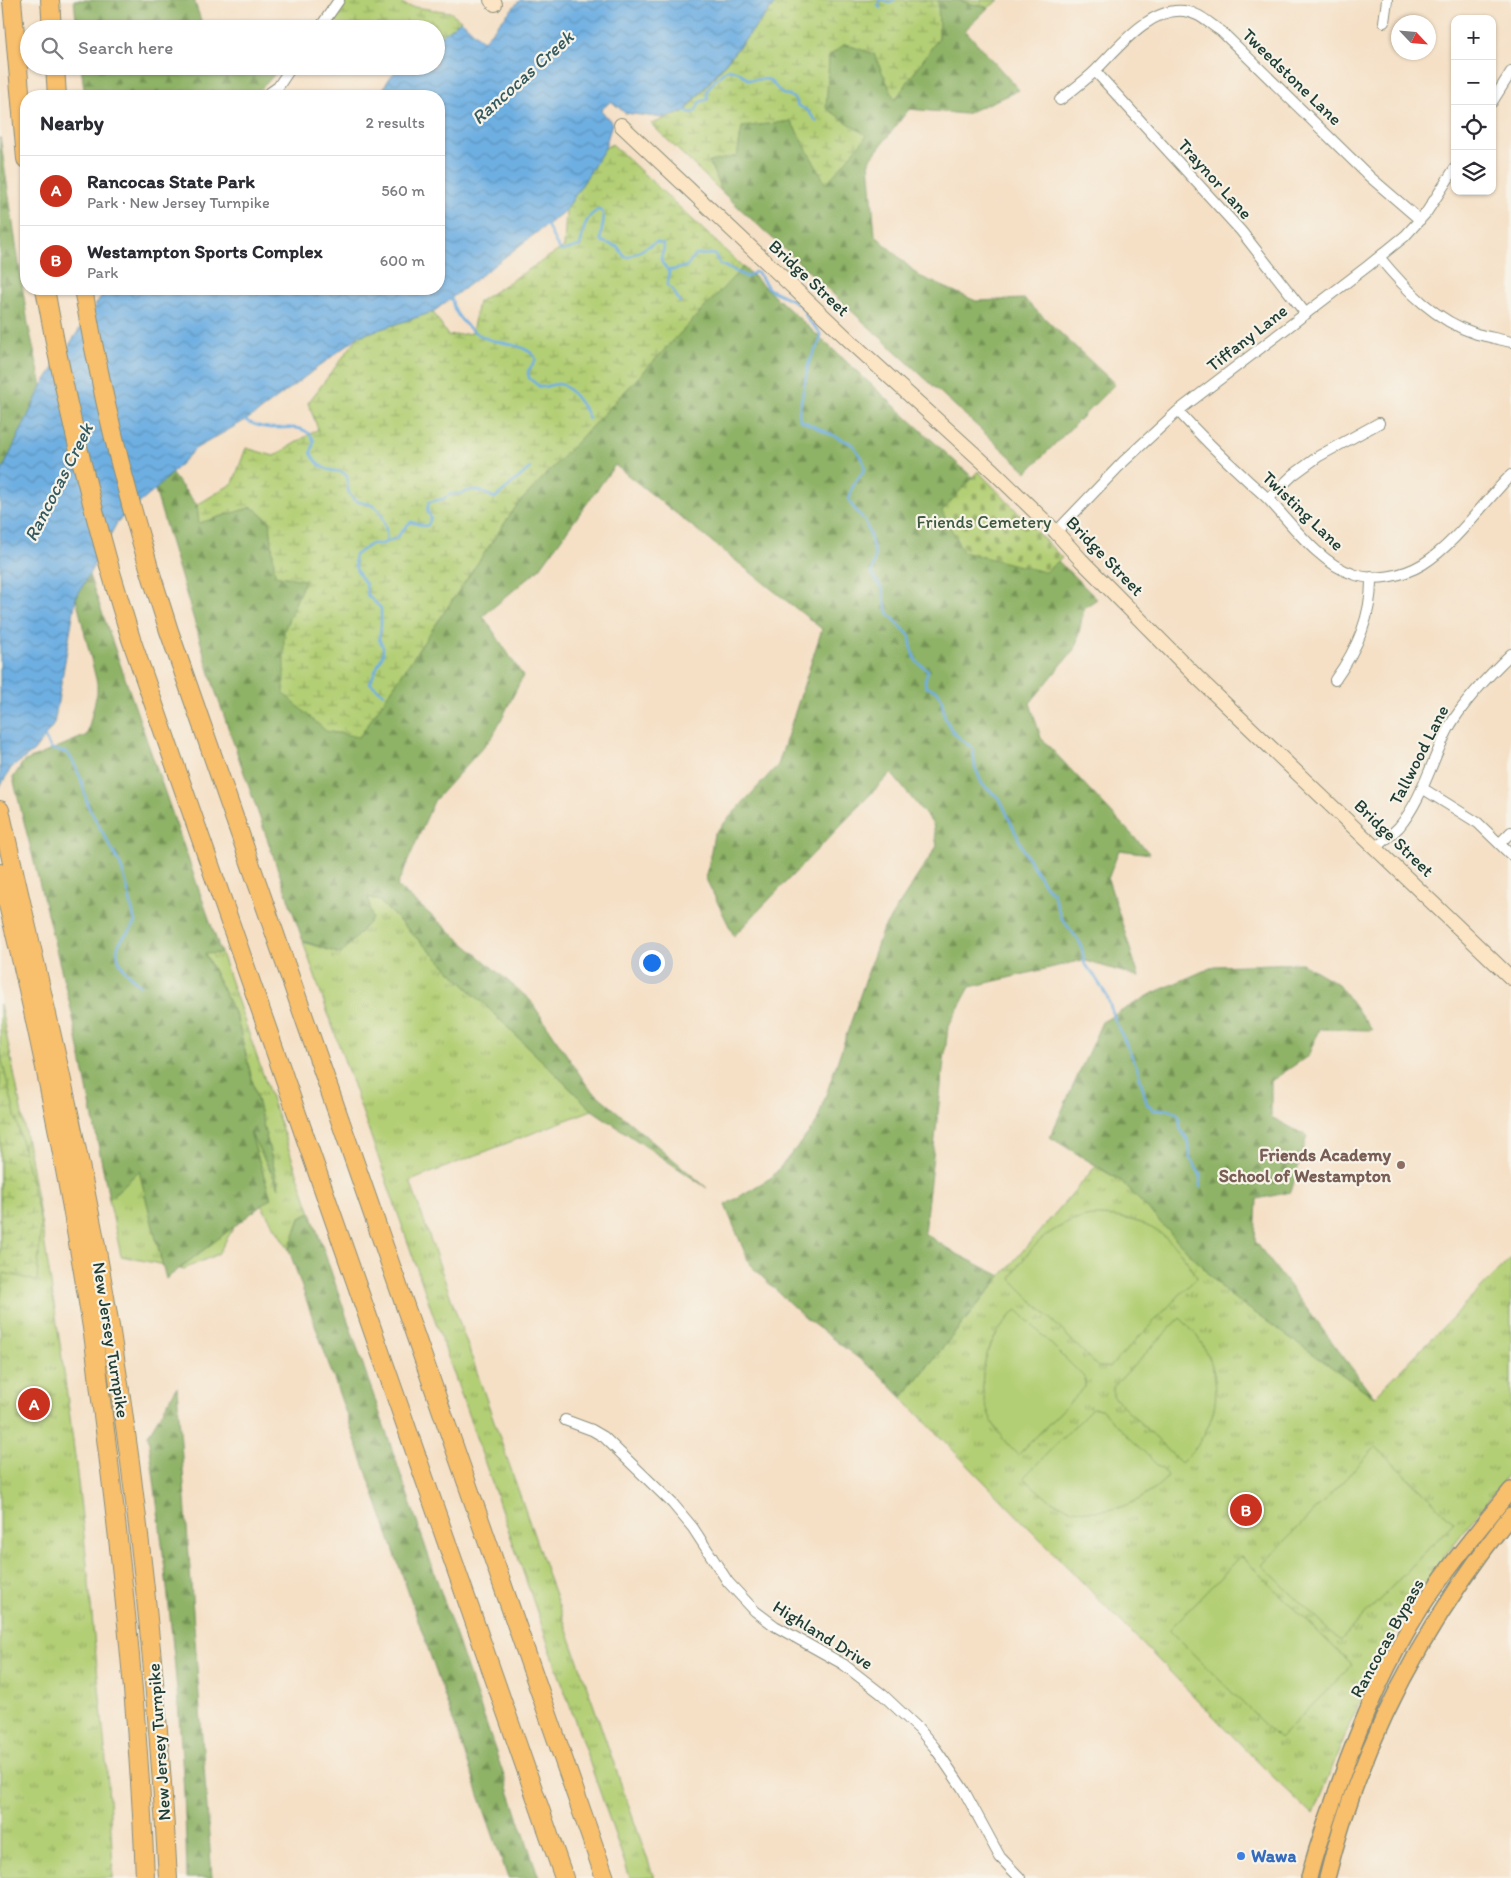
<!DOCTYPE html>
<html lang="en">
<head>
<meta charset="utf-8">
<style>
  body { margin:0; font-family:Itim,sans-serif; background:#f7f7f7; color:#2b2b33 }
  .controls { position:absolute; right:15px; top:15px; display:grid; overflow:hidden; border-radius:10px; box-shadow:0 1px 4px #0004 }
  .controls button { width:45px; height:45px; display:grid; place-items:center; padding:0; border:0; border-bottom:1px solid #e1e1e2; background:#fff; color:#2b2b33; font:25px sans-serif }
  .compass { position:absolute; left:1391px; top:15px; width:45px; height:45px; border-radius:50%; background:#fff; box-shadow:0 1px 4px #0004; rotate:116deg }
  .you { position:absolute; left:651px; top:962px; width:18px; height:18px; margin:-12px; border:4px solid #fff; border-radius:50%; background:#1a73e8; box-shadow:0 0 0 8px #1a73e833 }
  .badge { display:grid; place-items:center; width:32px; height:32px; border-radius:50%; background:#c8321e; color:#fff; font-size:16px; font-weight:700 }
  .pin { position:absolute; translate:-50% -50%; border:2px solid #fff; box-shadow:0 1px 5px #0006 }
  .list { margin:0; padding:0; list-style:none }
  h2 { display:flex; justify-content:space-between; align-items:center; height:65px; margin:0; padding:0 20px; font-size:21px }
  h2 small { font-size:16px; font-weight:400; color:#7c7c81 }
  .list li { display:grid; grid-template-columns:32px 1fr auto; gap:15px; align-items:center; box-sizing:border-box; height:70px; padding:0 20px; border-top:1px solid #e1e1e2 }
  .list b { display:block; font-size:19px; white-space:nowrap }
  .list p { margin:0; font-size:16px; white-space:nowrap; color:#7c7c81 }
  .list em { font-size:16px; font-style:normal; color:#7c7c81 }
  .icon { flex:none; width:28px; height:28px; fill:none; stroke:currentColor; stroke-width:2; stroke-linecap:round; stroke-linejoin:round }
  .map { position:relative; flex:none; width:1511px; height:1878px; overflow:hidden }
  .search { position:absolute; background:#fff; box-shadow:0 1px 4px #0004; left:20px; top:20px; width:425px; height:55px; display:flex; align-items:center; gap:12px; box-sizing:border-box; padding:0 18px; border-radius:28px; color:#7c7c81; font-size:19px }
  .panel { position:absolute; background:#fff; box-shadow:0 1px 4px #0004; left:20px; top:90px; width:425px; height:205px; border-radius:20px }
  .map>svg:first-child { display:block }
</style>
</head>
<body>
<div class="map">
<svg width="1511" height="1878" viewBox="0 0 1511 1878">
  <defs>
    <pattern id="grass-tufts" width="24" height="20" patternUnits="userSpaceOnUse" patternTransform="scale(1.25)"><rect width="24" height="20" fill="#b3cf75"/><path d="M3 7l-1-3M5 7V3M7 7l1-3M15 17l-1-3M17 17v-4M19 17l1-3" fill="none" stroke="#91a961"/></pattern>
    <pattern id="forest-firs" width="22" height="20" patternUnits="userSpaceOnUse" patternTransform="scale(1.25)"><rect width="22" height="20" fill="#8eb266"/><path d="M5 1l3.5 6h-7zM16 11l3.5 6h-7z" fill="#739255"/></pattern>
    <pattern id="wetland-marsh" width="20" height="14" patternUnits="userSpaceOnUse" patternTransform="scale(1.25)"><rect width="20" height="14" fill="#b3cf75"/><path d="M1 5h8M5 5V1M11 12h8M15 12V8" fill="none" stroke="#91a961"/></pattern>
    <pattern id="cemetery-stones" width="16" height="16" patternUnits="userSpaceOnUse" patternTransform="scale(1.25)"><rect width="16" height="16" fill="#b3cf75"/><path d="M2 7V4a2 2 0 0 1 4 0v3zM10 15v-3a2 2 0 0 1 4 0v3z" fill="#91a961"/></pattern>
    <pattern id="water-waves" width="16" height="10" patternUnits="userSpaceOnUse" patternTransform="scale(1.25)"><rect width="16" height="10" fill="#6eafe2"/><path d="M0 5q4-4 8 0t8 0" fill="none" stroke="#5a90b8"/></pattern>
  </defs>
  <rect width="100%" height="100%" fill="#f7f3e8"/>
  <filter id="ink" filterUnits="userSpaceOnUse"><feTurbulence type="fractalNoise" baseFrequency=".02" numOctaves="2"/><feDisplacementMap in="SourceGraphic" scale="10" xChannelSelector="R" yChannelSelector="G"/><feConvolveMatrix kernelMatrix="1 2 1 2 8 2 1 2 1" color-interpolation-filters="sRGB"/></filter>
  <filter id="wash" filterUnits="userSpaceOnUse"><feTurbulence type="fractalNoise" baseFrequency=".0096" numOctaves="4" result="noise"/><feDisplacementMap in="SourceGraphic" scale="20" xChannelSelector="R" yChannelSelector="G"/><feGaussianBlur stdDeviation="1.12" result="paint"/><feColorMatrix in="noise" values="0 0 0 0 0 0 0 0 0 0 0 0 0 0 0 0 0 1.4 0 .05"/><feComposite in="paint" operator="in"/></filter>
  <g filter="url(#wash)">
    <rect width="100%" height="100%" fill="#f5e0c6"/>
    <path fill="url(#grass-tufts)" stroke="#698654" d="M368,897L378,900L592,1110L410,1181L654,1878H630L303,942L341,954Z
      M205,953H221L311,1213L300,1218L289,1250L243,1176L241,1215L218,1254L184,1269L121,1256L109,1199L203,1106L246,1122L278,1185L237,1019Z
      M0,1004C43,1209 74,1417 93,1626C101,1710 111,1794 113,1878H0Z
      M1096,1166L1121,1181L1374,1397L1511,1258V1471L1447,1553L1409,1607L1379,1662L1351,1721L1313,1815L1265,1769L902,1398L1001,1276Z"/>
    <path fill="url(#forest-firs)" stroke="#56784d" d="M74,0H194L204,29H77Z
      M938,0H958L988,8L965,30L1019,90L965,114L909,109L869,161L875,235L919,276L976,301L1024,299L1115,384L1027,472L722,192L709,161L737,156L742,127L791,121L826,183V108L829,56L845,44L874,54L895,100L939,37Z
      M81,66H282L255,96H85Z
      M0,137L28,324L42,386L0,475Z
      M743,267L971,476L1097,599L1084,608L1076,647L1030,703L1041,738L1150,854L1119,850L1108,879L1139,977L1083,960L970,987L948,1027L924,1233L953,1252L1001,1276L902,1398L878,1373L804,1317L750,1265L725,1205L772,1177L816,1124L882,931L937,846L933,824L891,773L734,936L706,879L714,834L778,765L822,629L615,465L540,568L483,616L523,676L493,736L434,801L397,886L530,1000L588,1087L707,1188L592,1110L378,900L368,897L372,919L341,954L303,941L215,690L155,490L170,472L197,505L199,523L252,507L270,521L275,575L305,580L284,631L359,737L517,505Z
      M88,572L221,953L205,954L237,1019L279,1188L250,1132L271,1198L166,1279L139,1171L109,1199L72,1013L13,778L23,762L87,735L97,693V683L76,598Z
      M1302,963L1338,984L1372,1030L1319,1029L1308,1056L1271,1081V1117L1307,1136L1291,1192L1257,1199L1255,1241L1374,1397L1228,1294L1121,1181L1050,1137L1102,1022L1155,992L1215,966Z
      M311,1213L539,1878H508L289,1250L300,1218Z
      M177,1387L212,1878H187C184,1730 168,1581 148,1435Z"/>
    <path fill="url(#wetland-marsh)" stroke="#698654" d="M347,0H398L407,6L450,12L461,20L436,40V29H330Z
      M778,0H938L939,37L895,100L874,54L845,44L829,56L826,108L867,136L826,184L791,121L742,127L737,156L709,162L722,192L651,124L686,111Z
      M958,0H999L988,8Z
      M612,144L743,267L517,505L359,737L326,731L284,694V631L305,580L275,575L270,521L252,507L199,523L197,505L233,483L246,448L274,456L318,429L308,403L359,336L433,312L448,336L472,333L478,302L564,247L566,210L605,148Z
      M0,1052L41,1223L37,1281L4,1273L0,1303Z"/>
    <path fill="url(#cemetery-stones)" stroke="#698654" d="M978,471L1062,558L1045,572L963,552L942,511Z"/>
    <path fill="#b3cf75" stroke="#698654" d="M1091,1216C1143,1215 1171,1232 1197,1277L1110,1367H1098L1011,1279C1030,1245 1052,1224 1091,1216Z
      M1017,1310L1085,1378V1387L1018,1455C972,1413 970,1353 1017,1310Z
      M1180,1318C1227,1360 1228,1420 1181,1463L1113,1396V1387Z
      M1092,1408L1101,1409L1168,1476C1138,1510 1087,1524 1046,1497C1038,1492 1031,1484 1024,1477Z
      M1376,1447L1454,1522L1340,1641L1262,1565Z
      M1241,1556L1352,1665L1279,1739L1169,1630Z"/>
    <path fill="url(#water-waves)" stroke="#46768b" d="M520,0H778L685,111L664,118L625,113L611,101L601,110L612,123L605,148L566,210L433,312L359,336L256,414L195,449L155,490L118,521L76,598L54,724L34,751L11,768L0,787V475L42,386L106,289H439V96H380C396,62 401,66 436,66V40L461,20L483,41Z"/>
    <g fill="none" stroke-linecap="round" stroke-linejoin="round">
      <path stroke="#6eafe2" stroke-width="2.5" d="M883,0L889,3L894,0
        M880,8L878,4L880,0
        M683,110L692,113L696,110L700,102L708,99C708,97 707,95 707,92C708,86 724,71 729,69L739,72L749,80L765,79L770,80L782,94L789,95L797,101V105L807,110L817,122
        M545,222C551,230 555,246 562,251L580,246C584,232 583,218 598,210L602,211C607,221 599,231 601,241L618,247L625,257H629L656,242L663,244C666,250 661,253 661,259C662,267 668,267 669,273C670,277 667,281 667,285L672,289L680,302
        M667,269L673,270L687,266L696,255L714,254L720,264L747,277L755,272L758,273L769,289L792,300L802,307L808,320L818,330L821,336L820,341L809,362L799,412L800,420L850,443L854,446L863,461L865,469L853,486L849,499L852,506L865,521L869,532L875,555L872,574L883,590L885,604L889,614L910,636L912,651L917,662L928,670L925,681L926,687C929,689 934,689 937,691C944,696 942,710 945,717C950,732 961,740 973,748L975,767L982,784L1000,799L1026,855L1044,884L1053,893L1060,916L1079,941L1082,949L1085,965L1092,972L1107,996L1115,1020L1137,1067L1147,1104L1153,1110L1170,1109L1179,1115L1180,1128L1189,1142L1190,1158L1200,1174V1187
        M449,297L452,300C454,318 474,335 491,340C503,343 532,346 536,360L528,371L529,378L540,387C547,388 552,383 559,384C568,384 587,411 589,419
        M243,419C251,424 260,427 270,428C285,429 307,423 314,441L311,453C314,460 321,468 330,470C335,472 340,470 345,474C351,479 345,489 350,495C359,510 377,495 384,522C386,528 387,534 386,541
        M384,694L370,683L383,654V647L379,639L381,626V608L367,595L366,584C359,576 352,565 355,555L371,544H383C387,540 393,541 397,537C403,531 405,526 411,522L425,526L428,525L431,518L427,510L429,502L443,499L451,494H459L472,490L480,491L495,498L530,468
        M44,736L51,749L67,753L73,761L81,779L88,806L120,864L126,882L135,922C132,930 128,932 123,938C107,956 128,974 140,985"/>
    </g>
  </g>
  <g filter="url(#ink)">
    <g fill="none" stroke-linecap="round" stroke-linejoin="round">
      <g stroke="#8a8e7d" stroke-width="12">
        <path id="street" d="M1384,22L1387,0
          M319,29L339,0
          M1095,71L1241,231L1306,314
          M265,96L278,87L292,66
          M1060,100C1072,90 1085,81 1096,70C1118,48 1150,7 1184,11C1200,13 1208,23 1221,31L1370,177L1420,220
          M1492,102L1511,72
          M1379,257C1406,290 1436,321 1477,334C1488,337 1500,339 1511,342
          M1178,411C1199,434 1220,455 1243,476C1251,484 1260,491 1268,499C1292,524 1319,563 1353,574C1374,582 1403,576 1423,564C1455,544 1484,502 1511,475
          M1268,499L1293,475L1319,456L1379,423
          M1056,532L1123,462L1178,411L1368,266L1405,236L1426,213L1455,168
          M1335,680C1357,649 1372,616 1371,577
          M1422,788L1478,823L1511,855
          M1500,843L1511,832
          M1376,848C1384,841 1392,834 1399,827C1424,797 1432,757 1451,724C1467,698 1489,675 1511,654
          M565,1420L592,1430L604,1437L673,1504L693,1528L728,1582L755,1611L775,1626L843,1664L883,1695L919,1729L935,1748L963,1789L1000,1857L1020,1878"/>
      </g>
      <g stroke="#8a8e7d" stroke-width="16">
        <path id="secondary" d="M491,0L495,4
          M621,125L850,341L993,471L1056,532L1081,560L1196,676L1511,978"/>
      </g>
      <g stroke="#8a8e7d" stroke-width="18">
        <path id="primary" d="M1309,1878C1315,1852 1324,1827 1333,1802C1355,1735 1383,1668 1421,1608C1448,1566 1480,1528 1511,1490
          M1327,1878C1360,1745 1425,1622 1511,1515"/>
      </g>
      <g stroke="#8a8e7d" stroke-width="20">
        <path id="highway" d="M12,0L26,159
          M50,0L52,29
          M55,66L57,96
          M45,289C66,407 95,524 131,639L564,1878
          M83,289C103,405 132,519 169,631L605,1878
          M0,810C32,952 67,1093 94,1235C134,1448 156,1662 168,1878
          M0,873C39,1025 69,1179 93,1334C97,1361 99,1388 103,1415C123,1569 139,1723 145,1878"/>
      </g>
      <use href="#street" stroke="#fff" stroke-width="10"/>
      <use href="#secondary" stroke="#fce5c4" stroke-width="14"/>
      <use href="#primary" stroke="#f8bf6c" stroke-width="15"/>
      <use href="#highway" stroke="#f8bf6c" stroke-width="18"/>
    </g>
  </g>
  <circle fill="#8d6e63" stroke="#f7f3e8" stroke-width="2" cx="1401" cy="1165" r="5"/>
  <circle fill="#3f7fe0" stroke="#f7f3e8" stroke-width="2" cx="1241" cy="1856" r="5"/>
  <g text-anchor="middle" stroke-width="4.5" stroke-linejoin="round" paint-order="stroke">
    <g font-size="18" fill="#1f3d34" stroke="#f7f3e8">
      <text transform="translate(1292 77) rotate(44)" y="6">Tweedstone Lane</text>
      <text transform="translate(1215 179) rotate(48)" y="6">Traynor Lane</text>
      <text transform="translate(809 278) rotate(43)" y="6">Bridge Street</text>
      <text transform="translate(1247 338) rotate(-38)" y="6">Tiffany Lane</text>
      <text transform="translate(1303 511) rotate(44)" y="6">Twisting Lane</text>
      <text transform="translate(1105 556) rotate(46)" y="6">Bridge Street</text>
      <text transform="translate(1419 755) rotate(-63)" y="6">Tallwood Lane</text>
      <text transform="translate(1394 838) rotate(44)" y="6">Bridge Street</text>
      <text transform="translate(111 1340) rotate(81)" y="6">New Jersey Turnpike</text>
      <text transform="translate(823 1635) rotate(32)" y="6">Highland Drive</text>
      <text transform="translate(1387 1638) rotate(-61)" y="6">Rancocas Bypass</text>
      <text transform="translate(159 1742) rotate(-94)" y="6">New Jersey Turnpike</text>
    </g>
    <g font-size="18" fill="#3d5a41" stroke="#f7f3e8">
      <text x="984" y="528">Friends Cemetery</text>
    </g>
    <g font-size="18" font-weight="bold" fill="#785e54" stroke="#f7f3e8" text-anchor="end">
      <text x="1391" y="1161">Friends Academy<tspan x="1391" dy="21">School of Westampton</tspan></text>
    </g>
    <g font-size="18" font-weight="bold" fill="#366cbe" stroke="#f7f3e8" text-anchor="start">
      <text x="1251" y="1862">Wawa</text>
    </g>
    <g font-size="19" font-style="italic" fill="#335a60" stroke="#f7f3e8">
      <text transform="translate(522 77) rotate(-42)" y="7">Rancocas Creek</text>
      <text transform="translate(58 482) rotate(-63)" y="7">Rancocas Creek</text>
    </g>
  </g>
</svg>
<div class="controls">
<button>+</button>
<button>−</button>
<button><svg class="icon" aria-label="locate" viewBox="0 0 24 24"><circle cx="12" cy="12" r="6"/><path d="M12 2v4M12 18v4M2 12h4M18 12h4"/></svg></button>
<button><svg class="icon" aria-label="layers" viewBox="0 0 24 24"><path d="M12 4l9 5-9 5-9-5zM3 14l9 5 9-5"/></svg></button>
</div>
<svg class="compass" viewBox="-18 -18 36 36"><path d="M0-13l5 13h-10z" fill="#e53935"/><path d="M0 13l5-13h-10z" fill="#7c7c81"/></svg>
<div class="you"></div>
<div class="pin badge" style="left:34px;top:1404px">A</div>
<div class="pin badge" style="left:1246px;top:1510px">B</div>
<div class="search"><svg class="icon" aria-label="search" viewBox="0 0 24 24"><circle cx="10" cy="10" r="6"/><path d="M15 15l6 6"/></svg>Search here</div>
<section class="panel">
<h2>Nearby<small>2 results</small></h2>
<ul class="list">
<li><span class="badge">A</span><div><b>Rancocas State Park</b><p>Park · New Jersey Turnpike</p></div><em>560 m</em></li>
<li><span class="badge">B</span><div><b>Westampton Sports Complex</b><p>Park</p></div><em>600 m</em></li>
</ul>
</section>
</div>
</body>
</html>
